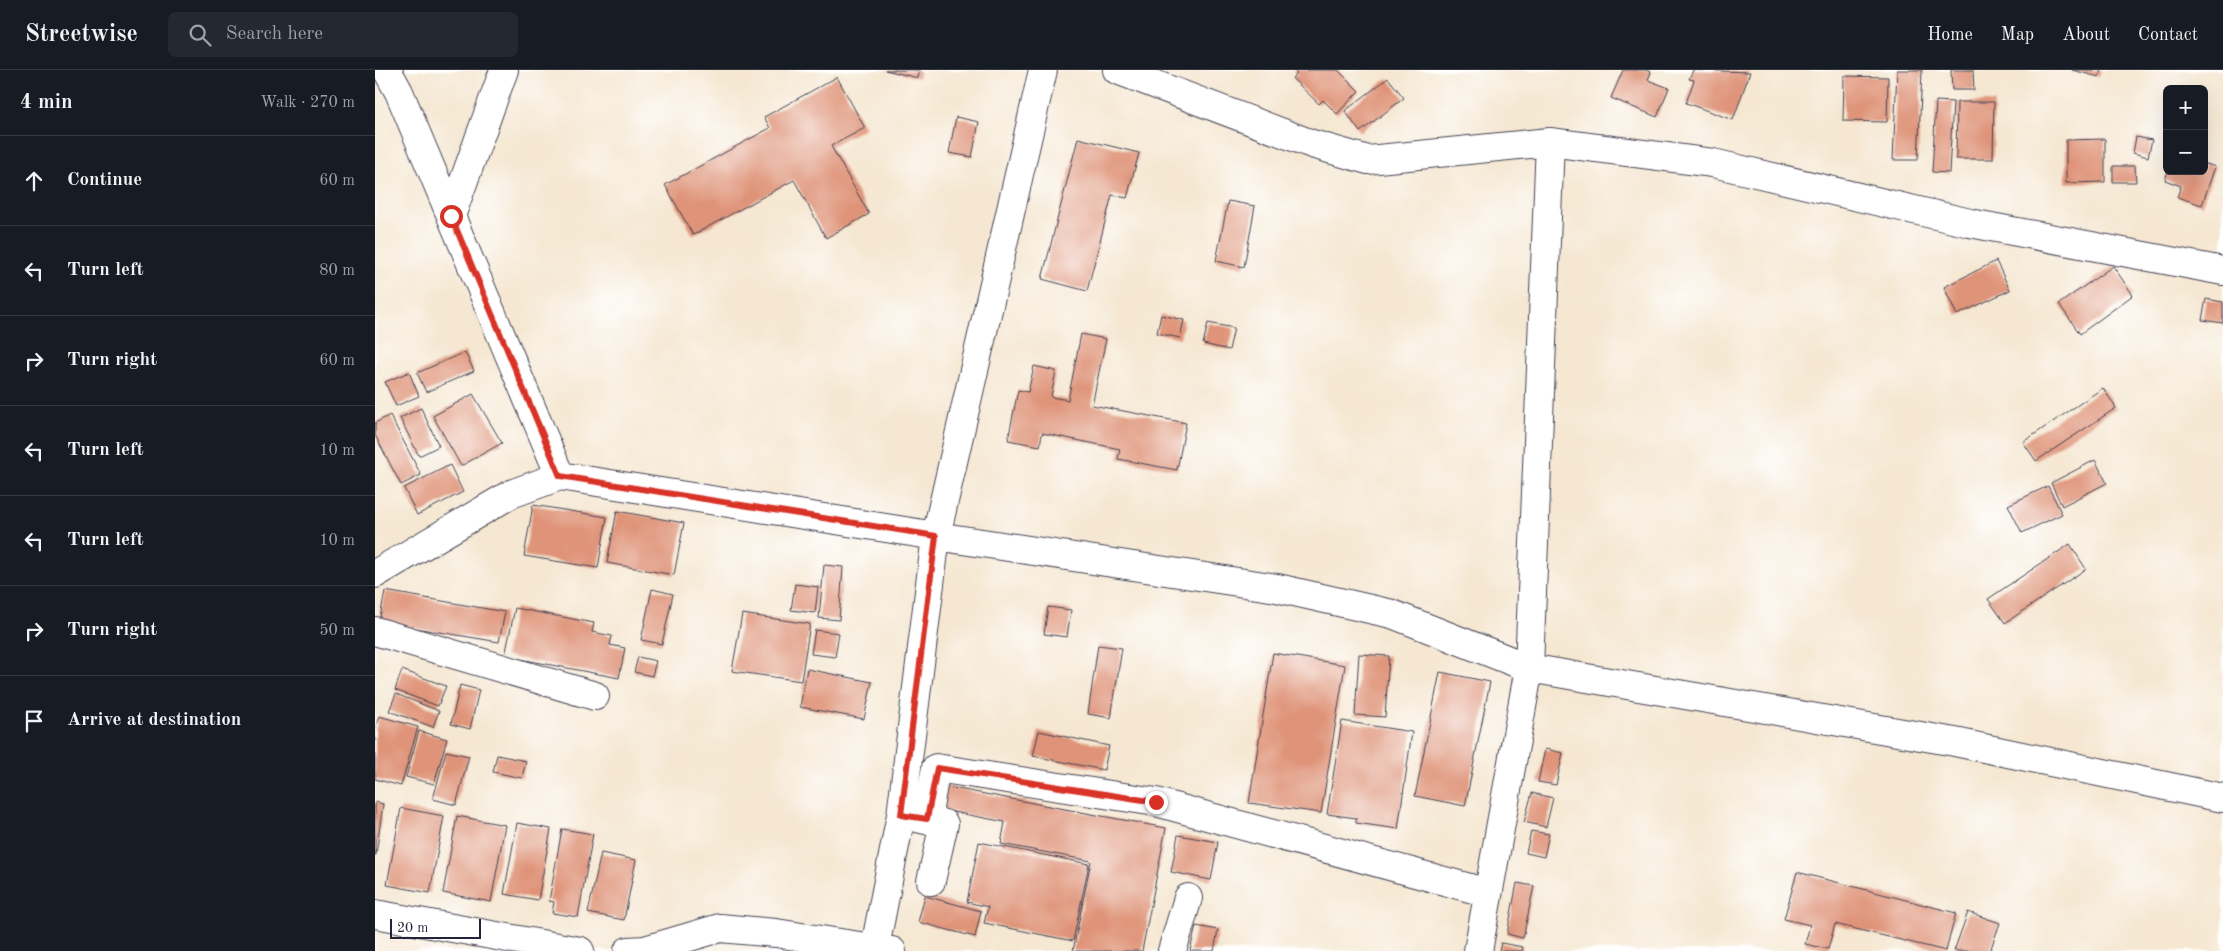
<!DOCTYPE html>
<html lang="en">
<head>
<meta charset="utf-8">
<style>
  body { margin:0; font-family:"Old Standard TT",serif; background:#242831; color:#f1f3f6 }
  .controls { position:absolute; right:15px; top:15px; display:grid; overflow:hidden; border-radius:8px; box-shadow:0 5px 20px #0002 }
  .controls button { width:45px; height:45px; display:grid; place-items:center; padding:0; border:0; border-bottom:1px solid #363941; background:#171b24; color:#f1f3f6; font:25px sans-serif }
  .scale { position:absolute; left:15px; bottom:12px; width:91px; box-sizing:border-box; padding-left:5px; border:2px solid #22223b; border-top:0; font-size:14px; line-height:18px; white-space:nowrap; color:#22223b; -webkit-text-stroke:4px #fff; paint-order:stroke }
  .stop { position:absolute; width:15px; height:15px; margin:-11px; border:4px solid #d93025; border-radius:50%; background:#fff }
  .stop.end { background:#d93025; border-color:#fff; box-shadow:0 1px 5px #0008 }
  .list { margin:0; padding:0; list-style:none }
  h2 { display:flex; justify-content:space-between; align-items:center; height:65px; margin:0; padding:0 20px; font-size:21px }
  h2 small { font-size:16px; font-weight:400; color:#9ea1a6 }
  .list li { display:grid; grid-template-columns:32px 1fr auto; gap:15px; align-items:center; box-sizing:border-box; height:90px; padding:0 20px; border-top:1px solid #363941 }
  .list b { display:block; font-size:19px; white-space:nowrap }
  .list em { font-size:16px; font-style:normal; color:#9ea1a6 }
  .icon { flex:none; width:28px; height:28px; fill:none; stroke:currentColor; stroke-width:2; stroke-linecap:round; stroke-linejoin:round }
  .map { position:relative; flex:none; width:1848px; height:881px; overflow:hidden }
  header { display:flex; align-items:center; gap:30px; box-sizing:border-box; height:70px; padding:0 25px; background:#171b24; border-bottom:1px solid #363941 }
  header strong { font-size:24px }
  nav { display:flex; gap:28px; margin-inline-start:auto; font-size:18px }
  .search { width:350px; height:45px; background:#242831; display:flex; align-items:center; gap:12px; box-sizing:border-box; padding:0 18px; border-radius:8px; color:#9ea1a6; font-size:19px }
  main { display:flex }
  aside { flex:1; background:#171b24 }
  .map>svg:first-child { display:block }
</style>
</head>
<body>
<header>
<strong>Streetwise</strong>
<div class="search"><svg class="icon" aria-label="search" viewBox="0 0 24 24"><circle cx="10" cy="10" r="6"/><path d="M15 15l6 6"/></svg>Search here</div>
<nav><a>Home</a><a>Map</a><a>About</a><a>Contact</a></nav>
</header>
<main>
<aside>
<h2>4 min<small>Walk · 270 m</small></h2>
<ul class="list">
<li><svg class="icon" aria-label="ahead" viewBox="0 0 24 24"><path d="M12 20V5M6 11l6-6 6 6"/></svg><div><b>Continue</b></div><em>60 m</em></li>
<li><svg class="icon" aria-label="left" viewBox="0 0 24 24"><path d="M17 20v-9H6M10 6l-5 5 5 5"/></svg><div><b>Turn left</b></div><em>80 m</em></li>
<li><svg class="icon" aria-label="right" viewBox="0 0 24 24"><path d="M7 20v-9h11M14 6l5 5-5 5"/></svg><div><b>Turn right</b></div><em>60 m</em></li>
<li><svg class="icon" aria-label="left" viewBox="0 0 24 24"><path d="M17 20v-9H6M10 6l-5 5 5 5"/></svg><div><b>Turn left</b></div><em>10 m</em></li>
<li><svg class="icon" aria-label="left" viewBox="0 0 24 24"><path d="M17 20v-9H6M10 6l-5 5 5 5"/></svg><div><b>Turn left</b></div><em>10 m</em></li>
<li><svg class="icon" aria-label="right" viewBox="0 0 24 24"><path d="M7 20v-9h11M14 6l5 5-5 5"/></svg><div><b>Turn right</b></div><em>50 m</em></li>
<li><svg class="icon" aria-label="arrive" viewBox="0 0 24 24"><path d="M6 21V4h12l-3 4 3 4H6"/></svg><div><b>Arrive at destination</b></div></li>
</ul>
</aside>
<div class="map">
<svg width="1848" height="881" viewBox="0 0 1848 881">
  <rect width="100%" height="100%" fill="#fff"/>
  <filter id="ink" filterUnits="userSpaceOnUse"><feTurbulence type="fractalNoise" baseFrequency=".02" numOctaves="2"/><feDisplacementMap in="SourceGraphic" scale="10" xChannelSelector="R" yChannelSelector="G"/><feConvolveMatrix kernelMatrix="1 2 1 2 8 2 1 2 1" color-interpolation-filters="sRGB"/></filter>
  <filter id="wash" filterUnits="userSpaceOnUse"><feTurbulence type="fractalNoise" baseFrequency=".0096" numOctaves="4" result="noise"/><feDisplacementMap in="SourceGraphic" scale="20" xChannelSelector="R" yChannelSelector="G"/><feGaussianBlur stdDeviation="1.12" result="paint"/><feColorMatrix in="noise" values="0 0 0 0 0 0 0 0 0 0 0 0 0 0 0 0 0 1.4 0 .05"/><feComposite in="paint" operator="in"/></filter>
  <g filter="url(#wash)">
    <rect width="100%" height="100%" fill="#f5e7d1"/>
    <g id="blocks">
      <path fill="#df9479" d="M510,0H545L543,8Z
        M918,0H963L984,21L962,44L948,30L944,34L917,8L922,4Z
        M1248,0H1271L1276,2L1273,10L1294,18L1282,47L1236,28Z
        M1318,0L1375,2L1358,50L1311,33L1319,10L1314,9Z
        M1522,0H1547L1543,90H1518Z
        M1576,0H1598L1599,20H1577Z
        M1697,0H1726L1724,7Z
        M1469,6L1513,7L1512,52L1468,51Z
        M462,7L490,58L456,76L494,144L451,168L419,110L318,165L290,115L395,58L389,47Z
        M1013,8L1029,28L985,62L970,41Z
        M1561,31L1578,32L1574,103L1557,102Z
        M1582,32H1619L1618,89H1581Z
        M581,47L604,52L597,87L574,83Z
        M1761,67L1777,70L1773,87L1758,83Z
        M703,68L764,83L752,128L737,125L712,221L667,209Z
        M1730,69V112L1691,113V70Z
        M1829,93L1840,97L1827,135L1802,127L1806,116L1790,110L1793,101H1829Z
        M1738,96H1760L1761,112H1738Z
        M853,131L880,136L869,197L841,191Z
        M1621,191L1635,220L1582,245L1569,217Z
        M1738,196L1758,225L1705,264L1684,234Z
        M1831,229L1848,232V253L1827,250Z
        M786,245L809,250L805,268L782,263Z
        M833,253L859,258L854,280L828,274Z
        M706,264L731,269L717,335L811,353L802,400L743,389L745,379L667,363L665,376L633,370L643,320L653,322L659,296L681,301L676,327L693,330Z
        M90,282L99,301L51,322L42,303Z
        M34,302L44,326L21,336L10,312Z
        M1728,318L1741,338L1661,391L1648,372Z
        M98,324L127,373L86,396L58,346Z
        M46,338L64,376L44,386L25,348Z
        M15,345L46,405L26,415L0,365V353Z
        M1720,390L1732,413L1687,436L1676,413Z
        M75,395L88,422L42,445L29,418Z
        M1673,416L1687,444L1647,463L1633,435Z
        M158,435L232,447L223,498L149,486Z
        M242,441L309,453L299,505L232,493Z
        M1695,474L1711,499L1630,553L1613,529Z
        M449,495L468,497L464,550L444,548Z
        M420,514L443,517L440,543L416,540Z
        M277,519L298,524L287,574L266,570Z
        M10,521L130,542L124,572L4,552Z
        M673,537L696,540L692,567L669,564Z
        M140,538L219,553L217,562L237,566L235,575L250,578L244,608L130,586Z
        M367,544L435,554L426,611L357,601Z
        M440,560L464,563L460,587L436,584Z
        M723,575L747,578L736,648L713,644Z
        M898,583L970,595L946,743L874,733Z
        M984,584L1014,586L1010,647L980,645Z
        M263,587L281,591L277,606L259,602Z
        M432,599L497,612L489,649L425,637Z
        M27,600L71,616L63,636L20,620Z
        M1065,602L1115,612L1090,736L1040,726Z
        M85,615L104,620L95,659L76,654Z
        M21,624L64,641L58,657L14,641Z
        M4,646L43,657L26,716L0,709V660Z
        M967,651L1037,662L1023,759L981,753V748L952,744Z
        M44,661L72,669L59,714L31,707Z
        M664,661L734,676L729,700L658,686Z
        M1170,679L1188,683L1181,715L1163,712Z
        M71,681L94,686L81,735L58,729Z
        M122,685L151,691L147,708L118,702Z
        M562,715L791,758L767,881H698L716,791L626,774L630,752L558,738Z
        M1157,723L1178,728L1171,757L1149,752Z
        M0,732L8,734L1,785H0Z
        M26,738L69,746L55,823L12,815Z
        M82,746L130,755L116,832L68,823Z
        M142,753L176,759L163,830L129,824Z
        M187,759L218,764L203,847L177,843L179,832L174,831Z
        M1156,761L1174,764L1169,787L1151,783Z
        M803,765L843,772L836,810L796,802Z
        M604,772L714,794L698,871L609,853L613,837L592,832Z
        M226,783L261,790L249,850L213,843Z
        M1422,802L1581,843L1571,881L1460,854L1453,879L1430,874L1435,855L1409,849Z
        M1142,813L1159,816L1148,868L1132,864Z
        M550,826L606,841L600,867L543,852Z
        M1593,842L1625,853L1615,881H1579Z
        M821,856L843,860L839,881H815Z
        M1126,873L1148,877L1147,881H1124Z"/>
    </g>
  </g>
  <g filter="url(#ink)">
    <use href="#blocks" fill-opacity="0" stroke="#424052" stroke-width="1"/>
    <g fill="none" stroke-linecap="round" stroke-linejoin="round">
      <g stroke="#424052" stroke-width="30">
        <path id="minor" d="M12,0L24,22L185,406L561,466L668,0
          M742,0L937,74L993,90L1175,72L1338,93L1595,153L1848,201
          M76,146L129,0
          M0,504L136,424L185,406
          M0,561L220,626
          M538,747L569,754L556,811
          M552,749L561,698L781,732L1113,823
          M0,844L205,881
          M500,877L526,745L561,466L902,518L1017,544L1154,598L1580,672L1848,728
          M253,881L270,880L345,858L401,863L517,881
          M797,881L813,828
          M1103,881L1154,598L1175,72"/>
      </g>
      <use href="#minor" stroke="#fff" stroke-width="28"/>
    </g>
  </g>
  <g fill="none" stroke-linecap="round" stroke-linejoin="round" filter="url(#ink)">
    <path stroke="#d93025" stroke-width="6" d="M76,146L185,406L561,466L526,745L552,749L562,698L781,732"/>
  </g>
</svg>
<div class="controls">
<button>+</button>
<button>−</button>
</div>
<div class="scale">20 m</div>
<div class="stop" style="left:76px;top:146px"></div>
<div class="stop end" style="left:781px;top:732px"></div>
</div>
</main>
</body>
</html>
